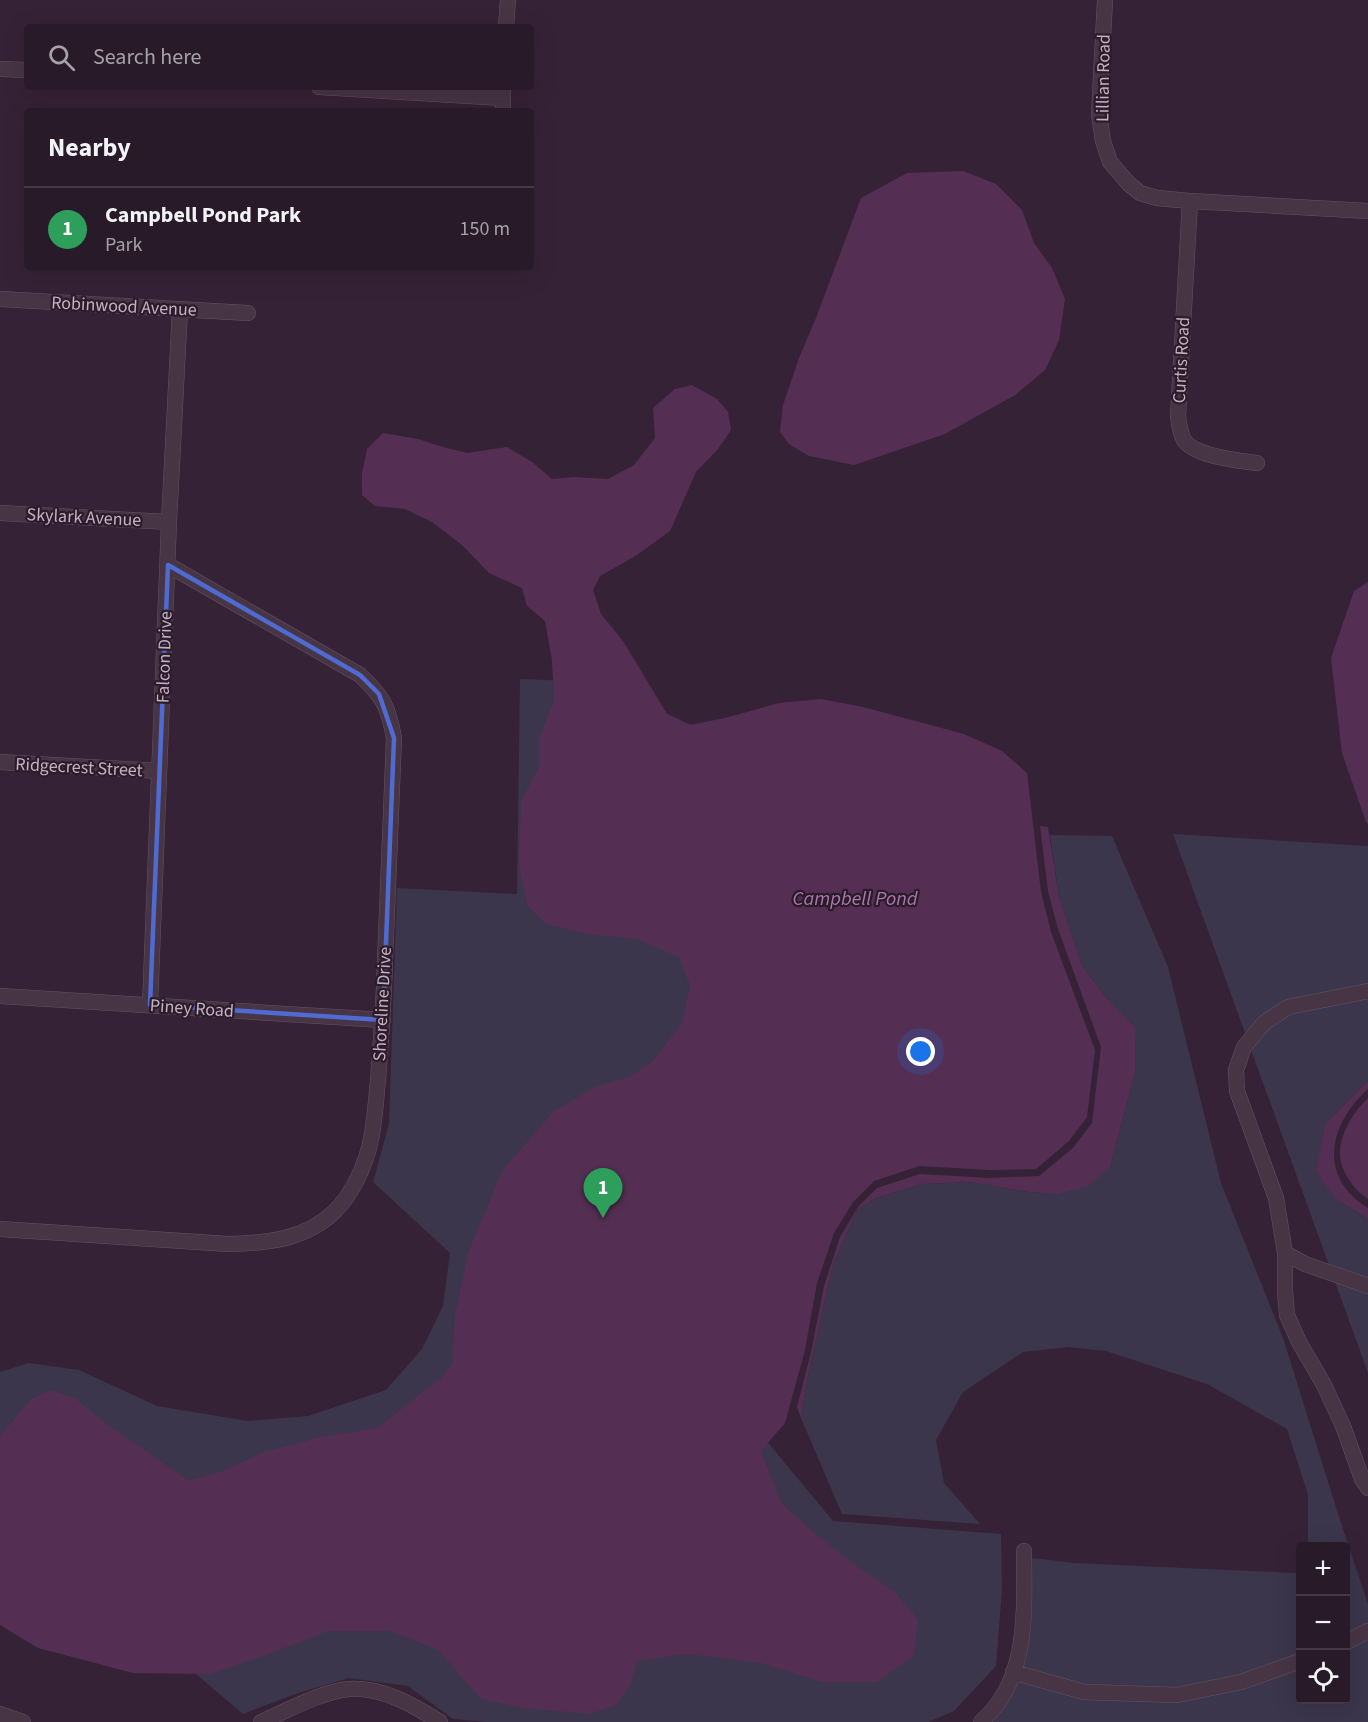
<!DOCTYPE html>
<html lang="en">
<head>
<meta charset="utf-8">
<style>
  body { margin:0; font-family:"Source Sans 3",sans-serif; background:#302330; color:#f1f3f6 }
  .controls { position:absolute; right:18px; bottom:18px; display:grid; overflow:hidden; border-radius:6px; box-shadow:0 6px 24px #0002 }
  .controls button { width:54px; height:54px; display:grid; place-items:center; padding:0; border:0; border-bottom:2px solid #443845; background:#281a28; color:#f1f3f6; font:30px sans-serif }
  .you { position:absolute; left:921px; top:1052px; width:21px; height:21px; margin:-15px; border:4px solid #fff; border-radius:50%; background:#1a73e8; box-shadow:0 0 0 9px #1a73e833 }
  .badge { display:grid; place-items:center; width:39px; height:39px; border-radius:50%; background:#db2777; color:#fff; font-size:20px; font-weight:700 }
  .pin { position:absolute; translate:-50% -50px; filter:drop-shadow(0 2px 3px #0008) }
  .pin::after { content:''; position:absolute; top:32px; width:21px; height:18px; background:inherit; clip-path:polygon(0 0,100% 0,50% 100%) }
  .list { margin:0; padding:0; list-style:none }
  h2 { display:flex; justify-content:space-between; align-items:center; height:78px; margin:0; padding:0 24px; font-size:26px }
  h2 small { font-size:20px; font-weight:400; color:#a5a1a8 }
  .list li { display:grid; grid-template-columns:39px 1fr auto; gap:18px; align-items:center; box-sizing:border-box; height:84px; padding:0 24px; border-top:2px solid #443845 }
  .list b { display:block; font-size:22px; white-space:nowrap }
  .list p { margin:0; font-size:20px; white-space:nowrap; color:#a5a1a8 }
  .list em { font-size:20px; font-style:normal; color:#a5a1a8 }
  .icon { flex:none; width:33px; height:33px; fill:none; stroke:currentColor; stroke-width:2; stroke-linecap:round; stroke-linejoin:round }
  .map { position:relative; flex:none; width:1368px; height:1722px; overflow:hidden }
  .search { position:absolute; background:#281a28; box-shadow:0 6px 24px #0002; left:24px; top:24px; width:510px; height:66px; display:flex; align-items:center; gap:15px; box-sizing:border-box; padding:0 21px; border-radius:6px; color:#a5a1a8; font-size:22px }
  .panel { position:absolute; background:#281a28; box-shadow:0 6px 24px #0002; left:24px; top:108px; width:510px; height:162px; border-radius:6px }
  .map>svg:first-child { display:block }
</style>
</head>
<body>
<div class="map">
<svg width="1368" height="1722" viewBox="0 0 1368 1722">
  <rect width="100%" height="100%" fill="#362236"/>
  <path fill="#3b364b" d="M520,679L596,682L1008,868L807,1184L731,1398L833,1521L1001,1534L1002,1589L996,1666L954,1711L928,1722H488L453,1719L408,1686L349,1678L298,1693L243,1714L0,1507V1372L29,1363L79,1370L157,1406L248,1421L308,1416L386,1390L422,1349L443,1306L450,1253L373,1182L389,1124L397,888L517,894Z
    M1173,834L1368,846V1081L1325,1124L1336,1199L1368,1219V1373Z
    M1050,835L1112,836L1168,967L1221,1183L1283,1338L1340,1520L1368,1604V1722H993C1035,1675 1032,1618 1032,1558L1074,1563L1295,1573L1300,1571V1700H1346V1546H1308V1495L1287,1429L1207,1384L1106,1351L1068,1347L1023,1352L963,1392L936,1440L944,1483L980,1524L842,1514L801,1418L808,1376L833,1265L857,1210L876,1198L922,1184L970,1182L1029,1192L1057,1194L1110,1167L1135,1072L1136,1028L1109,1001L1082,966L1059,897Z"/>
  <path fill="#542f53" d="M963,171L996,184L1022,210L1034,243L1052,268L1065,299L1059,340L1045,370L1015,395L945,434L854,465L809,456L789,444L780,432L783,405L799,358L816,318L861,198L907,173Z
    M692,385L717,399L728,412L731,430L718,449L696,472L670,531L637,555L600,576L593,590L601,614L623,641L667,714L690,725L725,718L779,703L821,699L863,707L964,734L1002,751L1027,773L1041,892L1051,932L1095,1050L1087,1117L1069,1141L1036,1169L990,1170L919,1166L874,1181L853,1202L834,1233L817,1283L805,1350L785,1423L761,1451L781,1503L817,1535L858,1567L896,1593L918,1620L914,1656L877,1682H822L761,1663L686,1654L637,1661L631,1684L616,1705L589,1714L524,1708L481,1699L438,1650L390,1631H328L274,1652L210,1674L133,1673L38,1648L0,1625V1436L31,1399L51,1390L75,1398L104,1422L189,1481L223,1471L264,1452L321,1437L377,1428L442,1377L452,1364L455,1316L468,1253L502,1171L553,1112L595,1087L629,1077L652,1062L682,1023L690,986L679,957L636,939L587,934L546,924L528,906L519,867L521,801L539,767V739L554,700L552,660L545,621L527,606L522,588L489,573L462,545L432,522L405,509L375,506L362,495V474L367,449L383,433L418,439L443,447L467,453L507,447L532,462L552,479L574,477L608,479L634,465L655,438L653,408L675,389Z
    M1368,582V824L1366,822L1342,753L1331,658L1354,591Z
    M1040,826L1048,827L1059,897L1082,966L1109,1001L1136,1028L1135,1072L1110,1167L1088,1186L1057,1194L1029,1192L970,1182L922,1184L876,1198L857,1210L833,1265L808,1376L801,1418L797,1407L811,1352L824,1286L840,1237L858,1207L877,1188L920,1174L989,1178L1039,1176L1073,1148L1092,1123L1101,1047L1058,929L1048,891Z
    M1368,1081V1089C1329,1124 1317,1177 1368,1208V1219L1336,1199L1316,1171L1325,1124Z
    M1368,1098V1199C1354,1190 1339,1169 1340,1152C1340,1133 1355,1110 1368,1098Z"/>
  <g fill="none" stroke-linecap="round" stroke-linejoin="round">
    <g stroke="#655364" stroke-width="16">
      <path id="street" d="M1105,0L1099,114L1103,141L1110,162L1129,184L1140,193L1157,198L1190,201L1368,211
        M506,27L508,0
        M0,69L27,70
        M319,87L502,98
        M503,87V111
        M1190,201L1178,416C1179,424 1180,433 1184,440C1194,456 1239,461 1257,463
        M0,299L248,313
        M0,513L169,522
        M0,762L159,771
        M1368,991L1288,1007L1264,1023L1244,1047L1236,1070L1237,1091L1276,1198L1285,1253V1291L1287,1315L1299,1342L1324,1385L1343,1426L1362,1479L1368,1488
        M0,996L383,1020
        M150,1005L169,522L180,309
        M0,1229L228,1244C267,1243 305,1240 334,1212C353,1194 366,1164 371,1139C375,1120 376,1099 378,1080C381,1040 384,1001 385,961C388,887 391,812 394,738C388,705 383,697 360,675L168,565
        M1285,1253L1305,1264L1368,1286
        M1346,1642L1368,1631
        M1013,1672L1084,1692L1177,1695L1241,1682L1300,1661
        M0,1714L23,1722
        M261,1722C286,1711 323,1691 349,1689C383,1687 413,1705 440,1722
        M981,1722C1030,1679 1024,1610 1024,1551"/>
    </g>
    <use href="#street" stroke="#473546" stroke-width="15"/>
  </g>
  <path fill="none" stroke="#4f6bd1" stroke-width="4.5" stroke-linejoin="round" d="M168,565L360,675L379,694L394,738L383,1020L150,1005Z"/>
  <g text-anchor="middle" stroke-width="4.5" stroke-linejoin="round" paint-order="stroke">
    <g font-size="18" fill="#c3b0c2" stroke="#2b1b2b">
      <text transform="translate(1103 78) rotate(-89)" y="6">Lillian Road</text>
      <text transform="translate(124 306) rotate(3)" y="6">Robinwood Avenue</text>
      <text transform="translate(1181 360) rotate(-87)" y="6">Curtis Road</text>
      <text transform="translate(84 517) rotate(3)" y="6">Skylark Avenue</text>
      <text transform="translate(164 657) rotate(-88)" y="6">Falcon Drive</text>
      <text transform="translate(79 767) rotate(3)" y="6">Ridgecrest Street</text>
      <text transform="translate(382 1004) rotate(-87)" y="6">Shoreline Drive</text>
      <text transform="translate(192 1008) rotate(4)" y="6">Piney Road</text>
    </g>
    <g font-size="20" font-style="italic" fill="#aa79aa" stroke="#2b1b2b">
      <text x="855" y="905">Campbell Pond</text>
    </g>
  </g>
</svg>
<div class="controls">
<button>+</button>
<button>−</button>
<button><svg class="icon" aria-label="locate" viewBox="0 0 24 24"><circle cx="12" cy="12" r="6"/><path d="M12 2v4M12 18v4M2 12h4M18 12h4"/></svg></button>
</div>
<div class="you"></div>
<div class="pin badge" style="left:603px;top:1218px;background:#2e9e5b">1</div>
<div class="search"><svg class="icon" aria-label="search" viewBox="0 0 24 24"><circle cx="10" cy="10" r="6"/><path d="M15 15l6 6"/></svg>Search here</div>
<section class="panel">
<h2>Nearby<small></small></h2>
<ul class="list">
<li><span class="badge" style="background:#2e9e5b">1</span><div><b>Campbell Pond Park</b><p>Park</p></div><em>150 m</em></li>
</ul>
</section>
</div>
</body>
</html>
